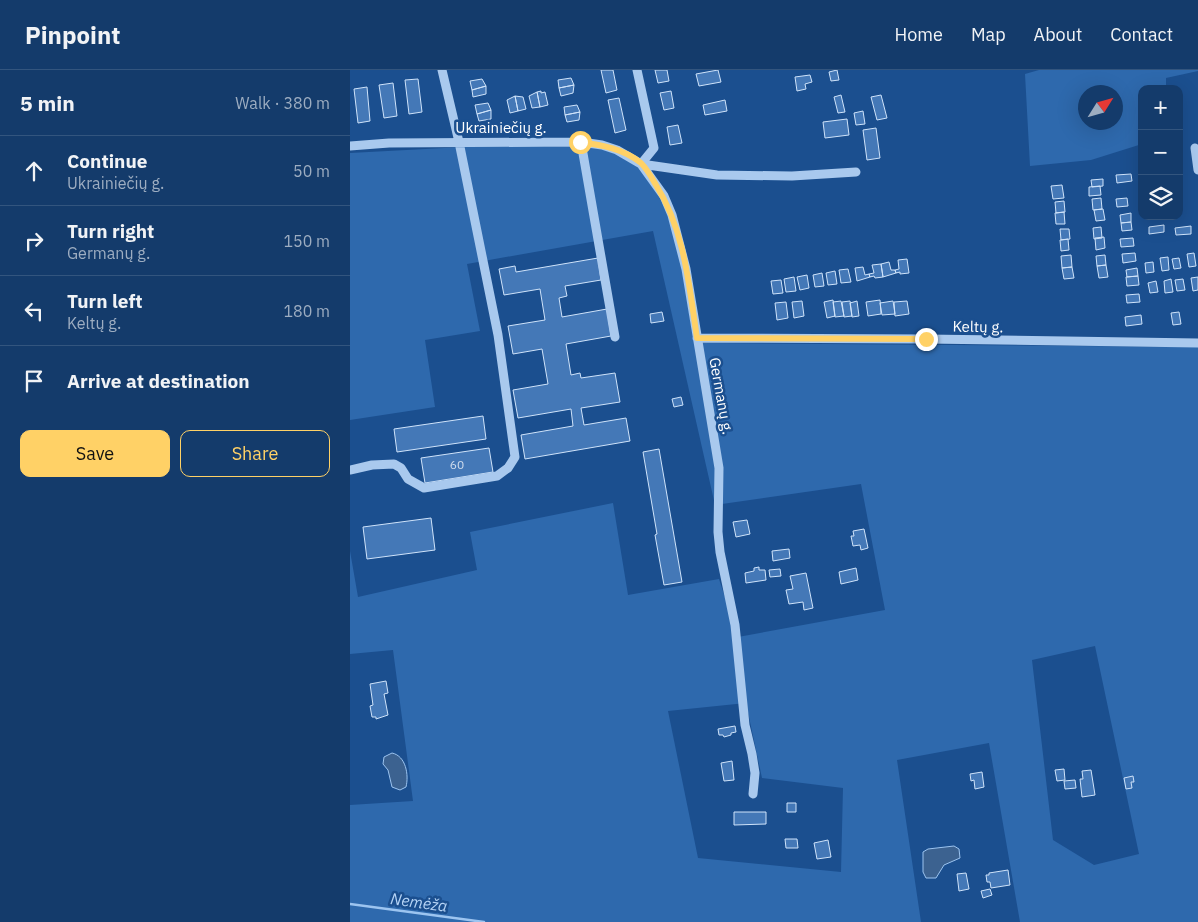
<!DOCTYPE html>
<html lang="en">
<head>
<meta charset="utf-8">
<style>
  body { margin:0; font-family:"IBM Plex Sans",sans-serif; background:#214673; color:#f1f3f6 }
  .controls { position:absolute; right:15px; top:15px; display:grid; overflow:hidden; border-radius:10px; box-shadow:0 5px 20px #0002 }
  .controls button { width:45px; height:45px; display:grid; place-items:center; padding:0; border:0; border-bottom:1px solid #33557e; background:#143b6b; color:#f1f3f6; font:25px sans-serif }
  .compass { position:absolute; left:728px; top:15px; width:45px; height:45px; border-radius:50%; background:#143b6b; box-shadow:0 5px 20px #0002; rotate:53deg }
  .stop { position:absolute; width:15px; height:15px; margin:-11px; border:4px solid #ffd166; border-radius:50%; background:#fff }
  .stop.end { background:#ffd166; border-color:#fff; box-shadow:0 1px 5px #0008 }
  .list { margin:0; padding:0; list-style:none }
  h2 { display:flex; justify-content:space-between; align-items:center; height:65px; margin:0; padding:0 20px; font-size:21px }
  h2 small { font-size:16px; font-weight:400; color:#9dadc1 }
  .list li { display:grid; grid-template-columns:32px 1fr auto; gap:15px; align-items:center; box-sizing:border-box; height:70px; padding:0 20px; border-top:1px solid #33557e }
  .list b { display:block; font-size:19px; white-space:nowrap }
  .list p { margin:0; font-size:16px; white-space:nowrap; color:#9dadc1 }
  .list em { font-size:16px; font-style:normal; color:#9dadc1 }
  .actions { display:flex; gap:10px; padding:15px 20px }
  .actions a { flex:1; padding:11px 0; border:1px solid #ffd166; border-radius:10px; text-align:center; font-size:18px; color:#ffd166 }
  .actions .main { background:#ffd166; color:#111 }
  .icon { flex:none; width:28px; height:28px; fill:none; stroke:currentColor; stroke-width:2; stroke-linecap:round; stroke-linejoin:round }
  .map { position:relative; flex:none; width:848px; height:852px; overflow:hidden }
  header { display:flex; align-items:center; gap:30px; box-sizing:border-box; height:70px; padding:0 25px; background:#143b6b; border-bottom:1px solid #33557e }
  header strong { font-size:24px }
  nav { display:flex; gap:28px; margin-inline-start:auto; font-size:18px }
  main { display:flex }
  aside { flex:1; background:#143b6b }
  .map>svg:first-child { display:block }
</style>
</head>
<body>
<header>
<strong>Pinpoint</strong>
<nav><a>Home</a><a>Map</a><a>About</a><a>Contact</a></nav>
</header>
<main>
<aside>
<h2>5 min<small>Walk · 380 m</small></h2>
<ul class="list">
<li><svg class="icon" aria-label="ahead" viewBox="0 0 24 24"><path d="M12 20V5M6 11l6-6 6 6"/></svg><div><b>Continue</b><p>Ukrainiečių g.</p></div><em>50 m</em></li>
<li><svg class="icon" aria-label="right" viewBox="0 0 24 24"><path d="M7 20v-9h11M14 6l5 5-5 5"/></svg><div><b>Turn right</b><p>Germanų g.</p></div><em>150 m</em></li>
<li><svg class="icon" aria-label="left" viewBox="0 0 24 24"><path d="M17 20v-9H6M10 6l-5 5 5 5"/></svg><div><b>Turn left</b><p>Keltų g.</p></div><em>180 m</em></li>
<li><svg class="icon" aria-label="arrive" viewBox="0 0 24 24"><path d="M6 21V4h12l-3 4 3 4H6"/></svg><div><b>Arrive at destination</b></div></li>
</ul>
<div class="actions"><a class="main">Save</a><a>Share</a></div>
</aside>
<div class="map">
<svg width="848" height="852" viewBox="0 0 848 852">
  <rect width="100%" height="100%" fill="#1b4f8f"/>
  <path fill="#2e69ad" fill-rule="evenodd" d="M689,0H848V1L816,8V19H792V74L741,90L680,96L675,4ZM766,22V52H736V22Z
    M132,76L244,77C260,81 273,86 286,96C327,126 335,221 343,268L353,273L848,277V852H670L639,673L547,690L571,852H0V735L63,731L43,580L0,584V481L8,527L127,500L120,462L263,433L278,525L369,509L388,567L535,540L511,414L365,435L303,161L117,194L130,261L75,270L85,337L0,350V83ZM745,576L789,784L744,795L703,770L682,590ZM396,633L412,708L493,718L491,802L348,788L318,641Z"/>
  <path fill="#3c6290" stroke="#9cc4f0" d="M42,683C56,686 59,705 56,717L50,720L42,717L38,700L33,694L34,687Z
    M604,776L609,779L610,788L594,795L586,808H576L573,802V782L578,779Z"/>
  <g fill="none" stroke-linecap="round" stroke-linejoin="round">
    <path stroke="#9cc4f0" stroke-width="2.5" d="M0,834L134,852"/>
  </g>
  <path fill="#4478b7" stroke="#cfe3fa" d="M251,0H263L267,20L256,23Z
    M305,0H317L319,11L308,13Z
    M368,0L371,12L349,16L346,4Z
    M487,0L489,10L481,11L479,2Z
    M460,5L462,12L455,14L456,19L447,21L445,7Z
    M221,8L224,15L209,18L208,10Z
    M68,9L72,42L59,44L55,10Z
    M132,9L136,16L122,20L120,11Z
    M43,13L47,46L34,48L29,15Z
    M224,15L223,23L211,26L209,18Z
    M136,16V24L123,27L122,20Z
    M17,17L20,51L8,53L4,19Z
    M191,21V23L195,22L198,35L190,37L187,22Z
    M321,21L324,38L314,40L310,23Z
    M187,22L190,37L182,38L179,26Z
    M491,25L495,42L488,43L484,27Z
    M531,25L537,48L527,50L521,27Z
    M165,26L173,27L176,39L168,41Z
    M165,26L168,41L160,43L157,30Z
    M269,28L276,60L265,63L258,30Z
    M375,30L377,41L355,45L353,35Z
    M138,33L141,40L127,44L125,35Z
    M227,35L230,42L215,45L214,37Z
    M141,40V49L129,51L127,44Z
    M513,41L515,54L506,55L504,43Z
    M230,42L229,50L217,52L215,45Z
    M497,49L499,65L475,68L473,52Z
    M328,55L332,73L320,75L317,57Z
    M526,58L530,88L517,90L513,60Z
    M781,104L782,111L767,113L766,105Z
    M753,109V116L742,117L741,110Z
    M712,115L714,128L703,129L701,116Z
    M750,116L751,125L739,126V117Z
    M751,128L752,139L743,140L742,129Z
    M777,128L778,136L767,137L766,129Z
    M714,131L715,142L706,143L705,132Z
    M753,139L755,150L746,151L744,140Z
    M714,142L715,154H706L705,143Z
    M781,143V152L771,153L770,145Z
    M781,152L782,160L772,161L771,153Z
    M814,155V162L799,164V157Z
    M841,156V164L826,165L825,158Z
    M751,157L752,168L744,169L743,158Z
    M710,159H719L720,169L711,170Z
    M754,167L755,178L746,180L745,168Z
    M783,168L784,176L771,177L770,169Z
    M718,169L719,180L711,181L710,170Z
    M785,183L786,191L773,193L772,184Z
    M844,183L846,196L839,197L837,184Z
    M721,185L722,197L712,198L711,186Z
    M755,185L756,195L747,196L746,186Z
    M818,187L819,200L812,201L810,188Z
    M248,188L251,210L215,216L217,226L209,228L212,247L257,239L261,266L216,274L221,305L230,303L231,308L265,303L270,332L231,338L234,355L276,348L280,371L175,389L171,365L223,356L221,339L168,348L163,320L198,314L192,279L163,284L158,256L195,250L190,219L154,225L149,199L165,196L166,202Z
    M829,188L831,198L824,199L822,189Z
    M557,189L559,203L550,204V202L546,203L545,200L549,199L548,190Z
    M539,192L541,200H545L546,203L533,207L531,194Z
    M803,192L804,202L796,203L795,193Z
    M531,194L533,207L525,208L524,206L520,207L519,204L524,203L522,195Z
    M756,195L758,207L749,208L747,196Z
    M513,197L515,205L519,204L520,207L507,211L505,198Z
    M722,197L724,208L714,209L712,198Z
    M787,198L788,206L777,207L776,200Z
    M498,199L501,212L491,213L489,200Z
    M485,201L487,214L478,215L476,203Z
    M472,203L474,216L465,217L463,205Z
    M457,205L459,218L450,220L447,207Z
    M788,206L789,215L777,216L776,207Z
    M444,207L446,221L436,222L434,209Z
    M848,207V220L843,221L841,208Z
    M821,209L823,222L815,223L814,211Z
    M833,209L835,220L827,221L825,210Z
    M431,210L433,223L423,224L421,211Z
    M806,211L808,222L800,223L798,213Z
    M789,224L790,232L777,233L776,225Z
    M483,230L485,246L477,248L474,232Z
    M530,230L531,244L518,246L516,232Z
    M452,231L454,246L444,248L442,232Z
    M491,231L494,246L485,247L483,232Z
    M500,231L502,246L494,247L492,232Z
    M507,231L509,246L502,247L500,233Z
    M543,231L545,244L532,245L530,233Z
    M557,231L559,244L545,246L544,232Z
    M436,232L438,248L427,250L425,233Z
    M312,242L314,251L301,253L300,244Z
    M829,242L831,254L823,255L821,243Z
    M791,245L792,254L776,256L775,247Z
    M331,327L333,335L324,337L322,329Z
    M133,346L136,369L47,382L44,359Z
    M139,378L143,402L75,413L71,388Z
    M309,379L332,512L314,515L305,465L307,464L293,382Z
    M81,448L85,480L17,489L13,457Z
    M397,450L400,464L386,467L383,452Z
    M514,459L518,478L511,480L510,475L503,476L501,466H504L503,461Z
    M439,479L440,488L423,491L422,481Z
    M409,497V500H415L416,510L396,513L395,503L404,501V498Z
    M506,498L508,510L491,514L489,502Z
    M430,499L431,506L420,507L419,500Z
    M456,503L463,538L454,540L453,532L439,534L436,520L443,519L440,506Z
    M36,611L38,623L34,624L38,645L26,649V647H22L20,636L23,635L20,614Z
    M385,656L386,662L381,663V665L374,667L373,665H369L368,659Z
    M382,691L384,710L374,711L371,693Z
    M714,699L715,710L707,711L705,700Z
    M741,700L745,725L732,727L730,709H733L732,701Z
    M632,702L634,717L625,719L624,710L621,711L620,704Z
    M783,706L784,712H781L782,718L776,719L774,708Z
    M725,710L726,718L715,719L714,711Z
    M437,733H446V742H437Z
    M384,742H416V754L384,755Z
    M435,769H447L448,778H436Z
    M478,770L481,787L467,789L464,773Z
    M658,800L660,815L641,818L640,812H637L636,805H639V803Z
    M616,803L619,819L609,821L607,804Z
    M640,819L642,825L633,828L631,821Z"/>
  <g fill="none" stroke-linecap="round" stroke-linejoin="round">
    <path stroke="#a9c9ee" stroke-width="9" d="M287,0L304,78L291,94
      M231,72L265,267
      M0,76L39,73L231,72L252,75L267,80L291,94L367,105L442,106L506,102
      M845,78L848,100
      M291,94L314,126L322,145L336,199L369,398L368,462L370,482L385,555L395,655L402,684L405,703L403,724
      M347,268L576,269L848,273
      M0,400L22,395L44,394L51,398L58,409L74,418L147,406L158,398L165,387L148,265L109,72L92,0"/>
  </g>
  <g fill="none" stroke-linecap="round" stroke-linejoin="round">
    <path stroke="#ffd166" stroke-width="6" d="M230,72C252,75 274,79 291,93C297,99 302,108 306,115C335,161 339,216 347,268L576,269"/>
  </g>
  <g text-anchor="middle" stroke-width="5" stroke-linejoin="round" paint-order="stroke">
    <g font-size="12" fill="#d0dded">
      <text x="107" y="399">60</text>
    </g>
    <g font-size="15" fill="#fff" stroke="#1b4f8f">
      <text x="151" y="63">Ukrainiečių g.</text>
      <text transform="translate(628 257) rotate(1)" y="5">Keltų g.</text>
      <text transform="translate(371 326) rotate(80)" y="5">Germanų g.</text>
    </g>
    <g font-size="16" font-style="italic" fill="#b5d3f5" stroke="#1b4f8f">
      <text transform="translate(69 832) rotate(8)" y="6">Nemėža</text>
    </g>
  </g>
</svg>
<div class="controls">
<button>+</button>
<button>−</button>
<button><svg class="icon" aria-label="layers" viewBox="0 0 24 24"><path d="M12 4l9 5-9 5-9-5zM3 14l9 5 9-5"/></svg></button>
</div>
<svg class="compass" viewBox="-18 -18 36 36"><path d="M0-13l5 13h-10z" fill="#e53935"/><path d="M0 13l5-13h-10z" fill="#9dadc1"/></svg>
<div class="stop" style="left:230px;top:72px"></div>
<div class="stop end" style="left:576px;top:269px"></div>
</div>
</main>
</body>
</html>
